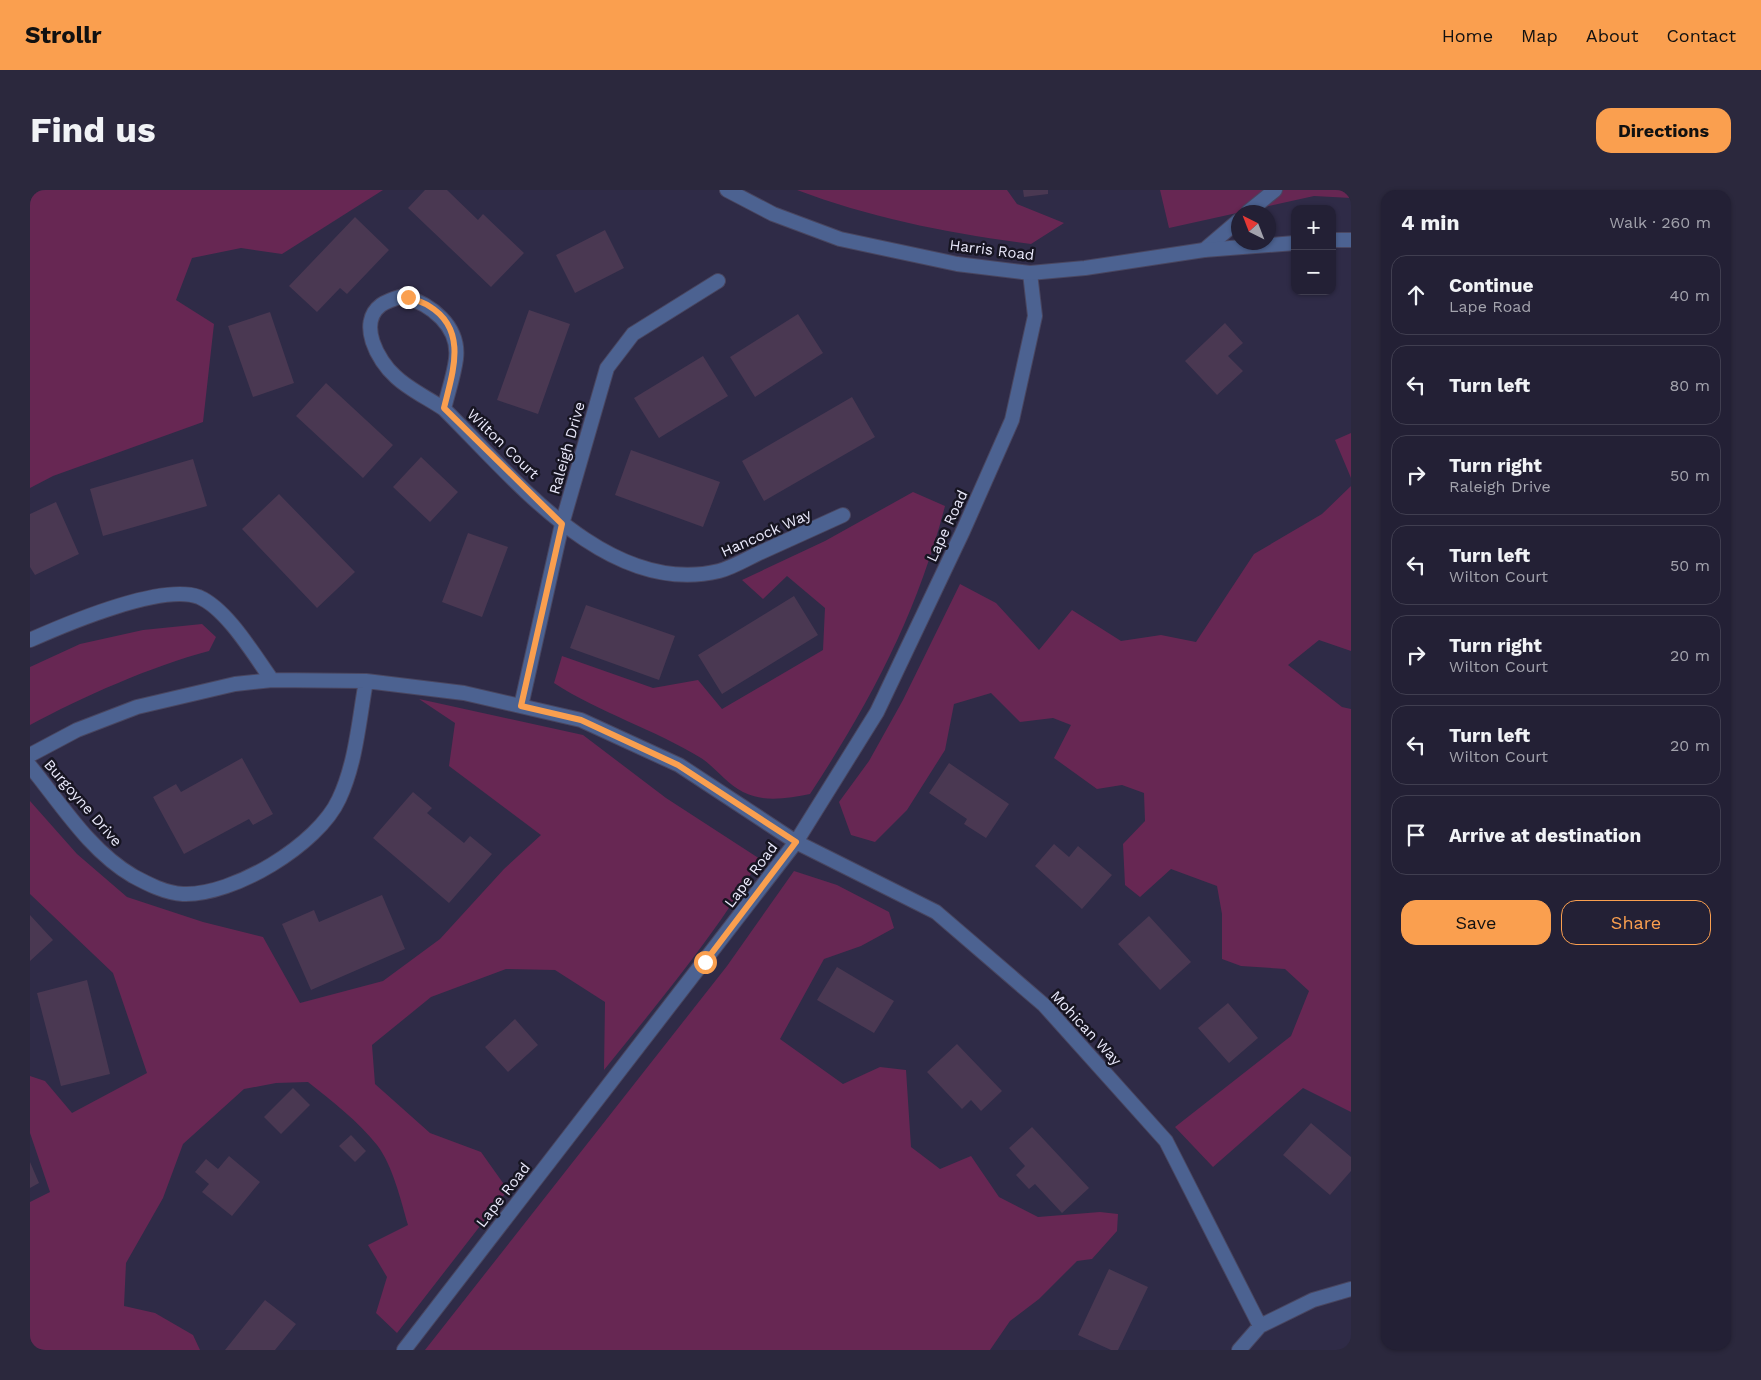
<!DOCTYPE html>
<html lang="en">
<head>
<meta charset="utf-8">
<style>
  body { margin:0; font-family:"Work Sans",sans-serif; background:#2b283d; color:#f1f3f6 }
  .controls { position:absolute; right:15px; top:15px; display:grid; overflow:hidden; border-radius:10px; box-shadow:0 1px 4px #0004 }
  .controls button { width:45px; height:45px; display:grid; place-items:center; padding:0; border:0; border-bottom:1px solid #403e50; background:#232035; color:#f1f3f6; font:25px sans-serif }
  .compass { position:absolute; left:1201px; top:15px; width:45px; height:45px; border-radius:50%; background:#232035; box-shadow:0 1px 4px #0004; rotate:318deg }
  .stop { position:absolute; width:15px; height:15px; margin:-11px; border:4px solid #fa9f4f; border-radius:50%; background:#fff }
  .stop.end { background:#fa9f4f; border-color:#fff; box-shadow:0 1px 5px #0008 }
  .list { margin:0; padding:0; list-style:none }
  h2 { display:flex; justify-content:space-between; align-items:center; height:65px; margin:0; padding:0 20px; font-size:21px }
  h2 small { font-size:16px; font-weight:400; color:#a3a3ad }
  .list li { display:grid; grid-template-columns:32px 1fr auto; gap:15px; align-items:center; box-sizing:border-box; height:80px; margin:0 10px 10px; padding:0 10px; border:1px solid #403e50; border-radius:15px }
  .list b { display:block; font-size:19px; white-space:nowrap }
  .list p { margin:0; font-size:16px; white-space:nowrap; color:#a3a3ad }
  .list em { font-size:16px; font-style:normal; color:#a3a3ad }
  .actions { display:flex; gap:10px; padding:15px 20px }
  .actions a { flex:1; padding:11px 0; border:1px solid #fa9f4f; border-radius:15px; text-align:center; font-size:18px; color:#fa9f4f }
  .actions .main { background:#fa9f4f; color:#111 }
  .icon { flex:none; width:28px; height:28px; fill:none; stroke:currentColor; stroke-width:2; stroke-linecap:round; stroke-linejoin:round }
  .map { position:relative; flex:none; width:1321px; height:1160px; overflow:hidden; border-radius:15px }
  header { display:flex; align-items:center; gap:30px; box-sizing:border-box; height:70px; padding:0 25px; background:#fa9f4f; color:#111 }
  header strong { font-size:24px }
  nav { display:flex; gap:28px; margin-inline-start:auto; font-size:18px }
  .intro { display:flex; align-items:center; justify-content:space-between; box-sizing:border-box; height:120px; padding:0 30px }
  h1 { margin:0; font-size:35px }
  .button { padding:12px 22px; border-radius:15px; background:#fa9f4f; color:#111; font-size:18px; font-weight:700 }
  main { display:flex; gap:30px; padding:0 30px }
  aside { flex:1; background:#232035; border-radius:15px; box-shadow:0 1px 4px #0004 }
  .map>svg:first-child { display:block }
</style>
</head>
<body>
<header>
<strong>Strollr</strong>
<nav><a>Home</a><a>Map</a><a>About</a><a>Contact</a></nav>
</header>
<div class="intro"><h1>Find us</h1><a class="button">Directions</a></div>
<main>
<div class="map">
<svg width="1321" height="1160" viewBox="0 0 1321 1160">
  <rect width="100%" height="100%" fill="#2f2b47"/>
  <path fill="#672753" d="M0,0H353L252,64L211,58L162,68L146,110L184,134L173,232L23,286L0,298Z
    M767,0H977L987,14L1034,33L1001,54C922,44 841,28 767,0Z
    M1130,0H1321V8L1284,6L1139,38Z
    M1321,243V288L1305,250Z
    M1321,296V461L1289,450L1258,475L1312,517L1321,519V922L1273,898L1183,977L1145,937L1261,846L1279,801L1255,779L1211,776L1192,769V724L1187,696L1141,679L1110,707L1095,695L1093,654L1115,631L1114,603L1092,595L1067,599L1024,568L1041,535L1023,528L990,532L961,503L924,514L915,560L877,620L845,652L821,645L809,612L839,571L873,510L930,394L966,413L1009,460L1042,420L1091,451L1131,445L1166,452L1224,364L1292,324Z
    M883,302L915,316C887,424 841,511 780,604C758,608 735,613 713,602C697,594 685,577 671,568C624,539 570,523 524,493L532,466L623,498L668,490L692,519L793,460L795,418L757,386L733,409L712,390L795,351Z
    M172,434L186,447L179,461C122,476 52,507 0,535V477L50,454L113,440Z
    M389,509L553,545L636,608L730,669C686,744 629,812 574,880L575,812L525,780L476,779L401,807L342,855L345,894L400,943L451,962L478,1000L367,1143L346,1123L357,1087L338,1055L378,1035C371,1011 363,976 347,955C328,931 302,911 278,892L246,893L214,899L153,954L133,1008L96,1073L94,1116L125,1123L163,1145L170,1160H0V1012L20,1002L0,943V886L15,891L42,923L117,883L83,783L0,704V611L47,664L97,707L173,732L233,747L270,813L353,791L410,749L474,679L511,645L419,576L425,533Z
    M764,681L807,695L859,722L864,738L831,756L794,769L750,849L813,894L850,877L876,880L881,957L910,979L941,966L969,1007L1008,1027L1070,1022L1088,1024L1087,1041L1062,1069L1047,1071L1009,1109L980,1131L960,1160H395L697,776Z"/>
  <path fill="#4a3852" d="M395,0H417L448,30L453,24L494,63L461,97L378,18Z
    M993,0H1018V4L994,7Z
    M325,27L359,60L317,104L310,98L287,122L259,96Z
    M575,40L594,78L545,103L526,65Z
    M499,120L540,134L508,224L467,210Z
    M240,122L264,193L223,207L198,136Z
    M768,124L793,163L725,207L700,167Z
    M1195,133L1213,153L1198,166L1213,181L1187,205L1155,171Z
    M673,166L698,206L629,248L604,208Z
    M296,193L363,255L333,288L266,226Z
    M822,207L845,247L734,311L712,271Z
    M601,260L690,292L673,337L585,305Z
    M391,267L428,302L400,332L363,297Z
    M163,269L177,316L73,346L60,299Z
    M249,304L325,382L287,418L212,339Z
    M26,312L49,364L5,385L0,377V324Z
    M438,343L478,357L452,427L412,412Z
    M764,406L788,445L692,504L668,465Z
    M556,415L645,446L629,490L540,458Z
    M212,568L243,624L223,635L219,629L154,664L123,607L146,594L151,602Z
    M919,573L979,614L956,648L934,634L937,629L899,603Z
    M383,602L402,618L397,623L434,653L440,646L462,664L419,713L343,648Z
    M1024,654L1039,667L1048,656L1082,685L1052,719L1005,676Z
    M352,705L375,759L281,800L252,734L284,720L289,732Z
    M0,725L23,750L0,771Z
    M1119,726L1161,772L1130,800L1088,754Z
    M807,777L864,811L844,843L787,810Z
    M57,790L80,884L31,896L7,803Z
    M1198,813L1228,848L1199,873L1168,838Z
    M485,829L508,855L478,882L455,857Z
    M927,854L972,901L951,921L941,910L932,919L897,882Z
    M263,898L280,915L251,944L234,927Z
    M1281,933L1321,967V981L1300,1005L1253,965Z
    M1002,937L1059,998L1032,1023L1005,994L999,999L986,985L995,976L979,958Z
    M321,945L336,961L325,972L309,956Z
    M199,966L230,992L202,1026L172,1002L179,994L165,982L176,969L188,979Z
    M0,972L9,993L0,998Z
    M1079,1079L1118,1097L1088,1160H1081L1048,1145Z
    M235,1110L266,1134L245,1160H195Z"/>
  <g fill="none" stroke-linecap="round" stroke-linejoin="round">
    <g stroke="#494660" stroke-width="16">
      <path id="minor" d="M1218,22L1245,0
        M1174,60L1208,31
        M373,106C401,114 430,136 426,169C424,185 418,202 414,219C398,208 378,199 365,186C348,171 327,133 351,115C357,111 366,108 373,106Z
        M414,219C483,287 578,408 689,381C701,378 715,370 727,364C756,351 784,338 813,325
        M0,450C36,434 132,393 169,407C197,419 224,465 242,490
        M491,516L532,334L577,178L603,144L688,91
        M0,565L47,540L107,517L205,494L242,490L336,491L434,503L551,530L649,575L766,652L906,722L1014,815L1136,951L1230,1136
        M0,576C31,614 60,661 103,686C118,694 135,703 153,704C203,706 288,655 309,609C326,573 329,530 336,491
        M374,1160L766,652L847,522L933,341L982,230L1005,126L1000,83
        M1209,1160L1230,1136L1283,1110L1321,1099"/>
    </g>
    <g stroke="#494660" stroke-width="16">
      <path id="tertiary" d="M697,0L743,24L810,49L927,74L1000,83L1055,78L1174,60L1265,53
        M1302,50H1321"/>
    </g>
    <use href="#minor" stroke="#4c6291" stroke-width="14"/>
    <use href="#tertiary" stroke="#4c6291" stroke-width="14"/>
  </g>
  <g fill="none" stroke-linecap="round" stroke-linejoin="round">
    <path stroke="#fa9f4f" stroke-width="6" d="M378,107C385,110 393,112 399,116C439,140 422,184 414,218L532,334L491,516L551,530L648,575L766,652L675,772"/>
  </g>
  <g text-anchor="middle" stroke-width="5" stroke-linejoin="round" paint-order="stroke">
    <g font-size="15" fill="#eae9fb" stroke="#171522">
      <text transform="translate(962 60) rotate(7)" y="5">Harris Road</text>
      <text transform="translate(473 254) rotate(44)" y="5">Wilton Court</text>
      <text transform="translate(537 258) rotate(-74)" y="5">Raleigh Drive</text>
      <text transform="translate(917 336) rotate(-65)" y="5">Lape Road</text>
      <text transform="translate(736 343) rotate(-24)" y="5">Hancock Way</text>
      <text transform="translate(53 613) rotate(49)" y="5">Burgoyne Drive</text>
      <text transform="translate(721 685) rotate(-53)" y="5">Lape Road</text>
      <text transform="translate(1056 838) rotate(47)" y="5">Mohican Way</text>
      <text transform="translate(473 1005) rotate(-52)" y="5">Lape Road</text>
    </g>
  </g>
</svg>
<div class="controls">
<button>+</button>
<button>−</button>
</div>
<svg class="compass" viewBox="-18 -18 36 36"><path d="M0-13l5 13h-10z" fill="#e53935"/><path d="M0 13l5-13h-10z" fill="#a3a3ad"/></svg>
<div class="stop" style="left:675px;top:772px"></div>
<div class="stop end" style="left:378px;top:107px"></div>
</div>
<aside>
<h2>4 min<small>Walk · 260 m</small></h2>
<ul class="list">
<li><svg class="icon" aria-label="ahead" viewBox="0 0 24 24"><path d="M12 20V5M6 11l6-6 6 6"/></svg><div><b>Continue</b><p>Lape Road</p></div><em>40 m</em></li>
<li><svg class="icon" aria-label="left" viewBox="0 0 24 24"><path d="M17 20v-9H6M10 6l-5 5 5 5"/></svg><div><b>Turn left</b></div><em>80 m</em></li>
<li><svg class="icon" aria-label="right" viewBox="0 0 24 24"><path d="M7 20v-9h11M14 6l5 5-5 5"/></svg><div><b>Turn right</b><p>Raleigh Drive</p></div><em>50 m</em></li>
<li><svg class="icon" aria-label="left" viewBox="0 0 24 24"><path d="M17 20v-9H6M10 6l-5 5 5 5"/></svg><div><b>Turn left</b><p>Wilton Court</p></div><em>50 m</em></li>
<li><svg class="icon" aria-label="right" viewBox="0 0 24 24"><path d="M7 20v-9h11M14 6l5 5-5 5"/></svg><div><b>Turn right</b><p>Wilton Court</p></div><em>20 m</em></li>
<li><svg class="icon" aria-label="left" viewBox="0 0 24 24"><path d="M17 20v-9H6M10 6l-5 5 5 5"/></svg><div><b>Turn left</b><p>Wilton Court</p></div><em>20 m</em></li>
<li><svg class="icon" aria-label="arrive" viewBox="0 0 24 24"><path d="M6 21V4h12l-3 4 3 4H6"/></svg><div><b>Arrive at destination</b></div></li>
</ul>
<div class="actions"><a class="main">Save</a><a>Share</a></div>
</aside>
</main>
</body>
</html>
